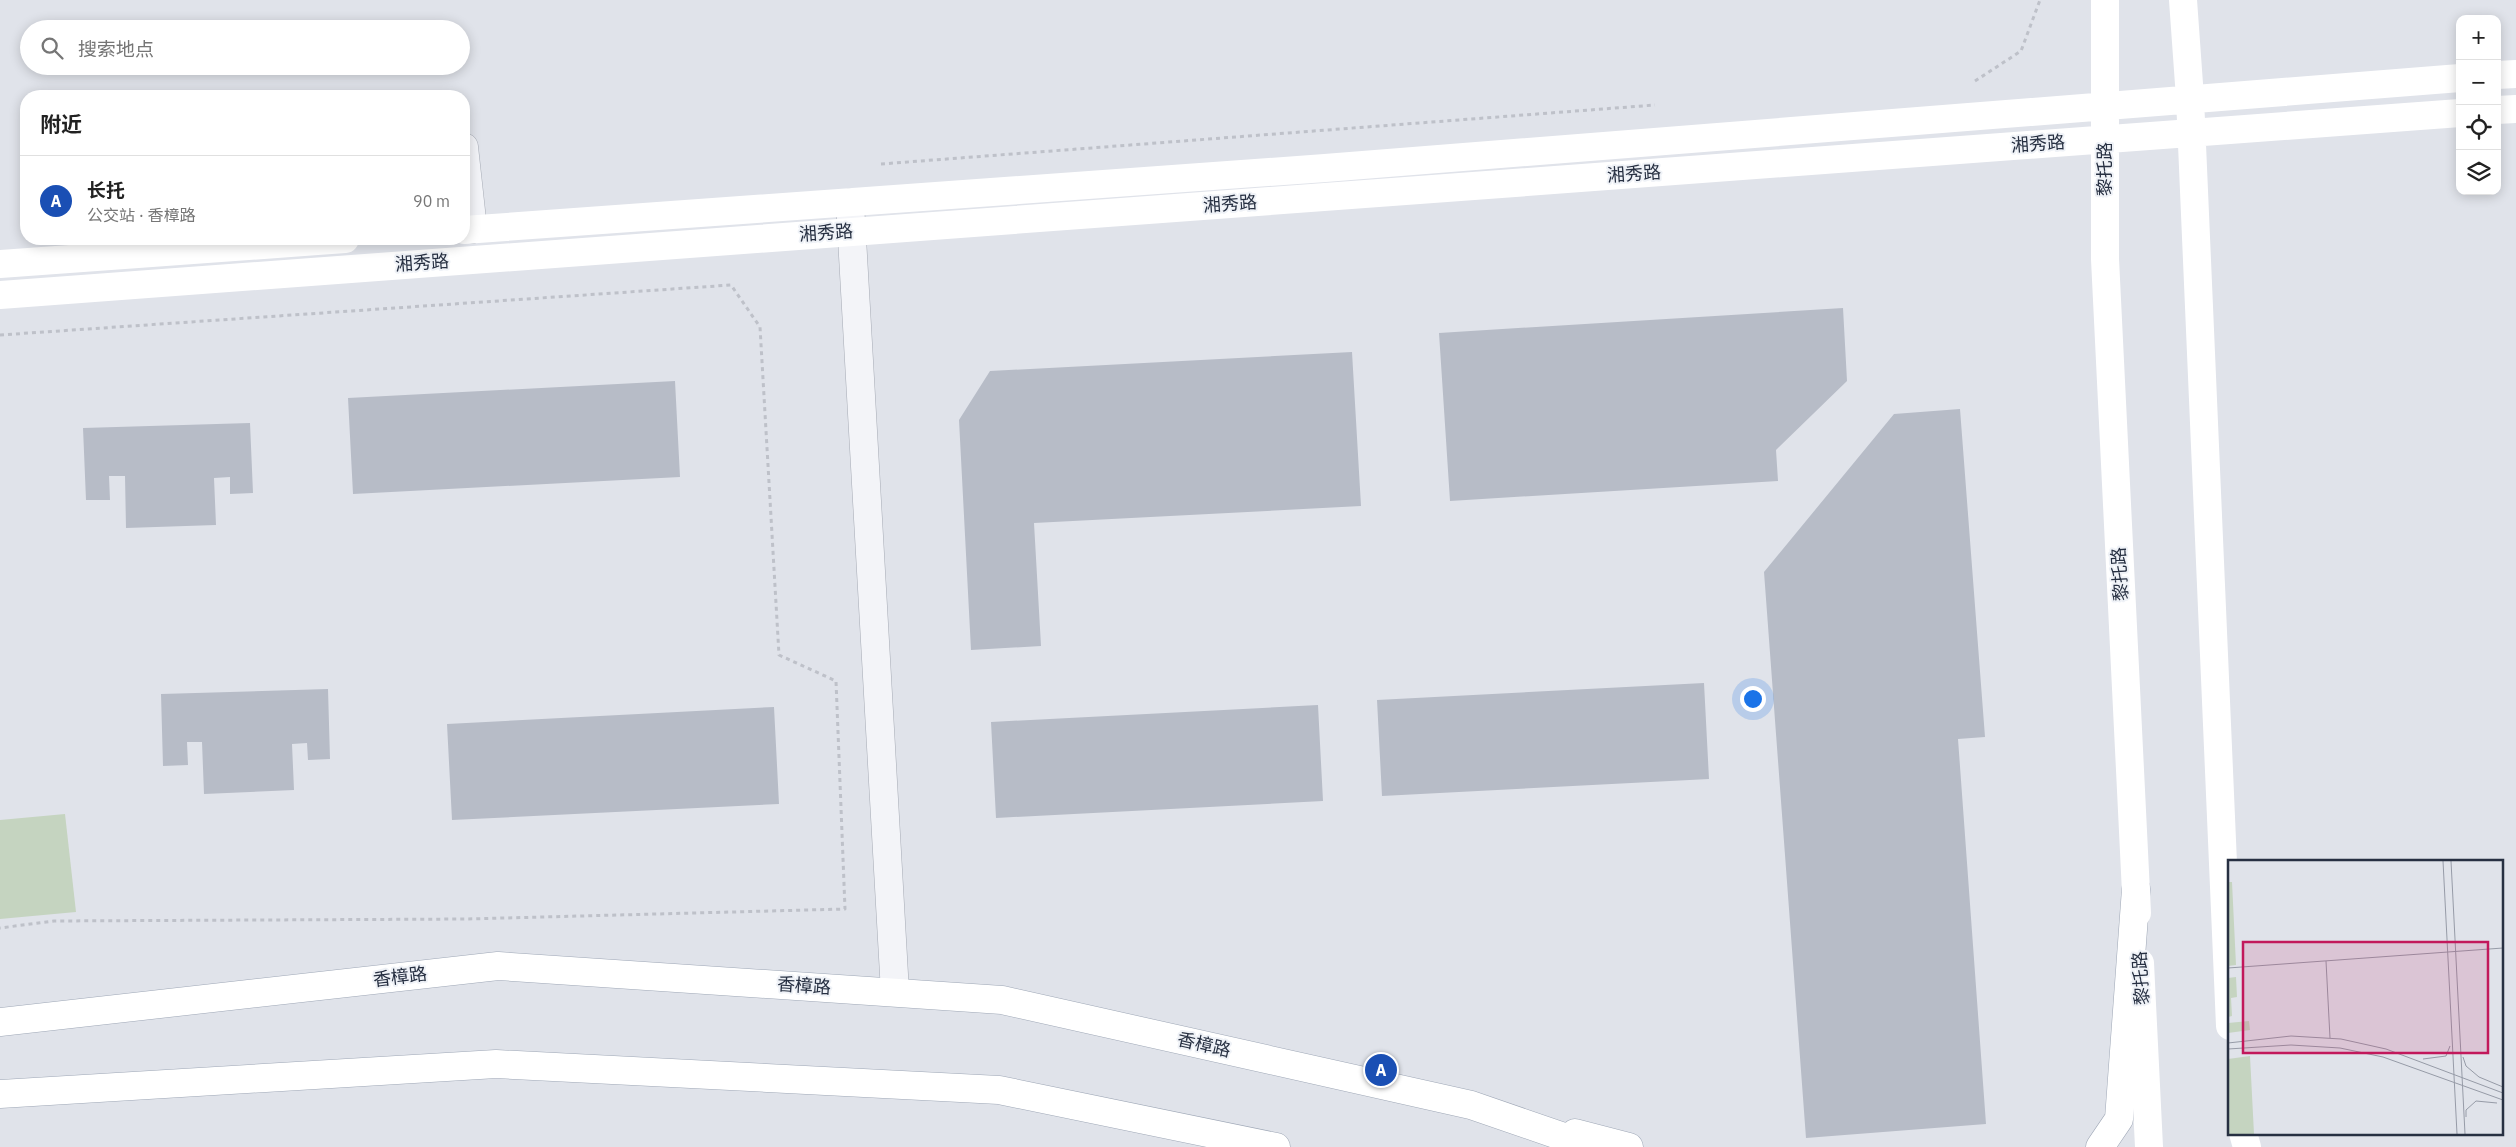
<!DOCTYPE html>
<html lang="zh">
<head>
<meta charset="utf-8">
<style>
  body { margin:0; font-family:"IBM Plex Sans","Noto Sans SC",sans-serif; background:#f6f6f6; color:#222 }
  .controls { position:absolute; right:15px; top:15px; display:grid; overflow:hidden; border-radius:10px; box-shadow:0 2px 12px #0003 }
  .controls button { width:45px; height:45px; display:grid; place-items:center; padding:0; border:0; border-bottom:1px solid #e0e0e0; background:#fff; color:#222; font:25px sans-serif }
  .you { position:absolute; left:1752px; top:698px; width:18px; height:18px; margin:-12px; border:4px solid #fff; border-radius:50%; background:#1a73e8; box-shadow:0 0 0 8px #1a73e833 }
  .badge { display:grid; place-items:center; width:32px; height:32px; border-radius:50%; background:#d63d4f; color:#fff; font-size:16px; font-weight:700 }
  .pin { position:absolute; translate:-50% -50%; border:2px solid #fff; box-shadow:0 1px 5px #0006 }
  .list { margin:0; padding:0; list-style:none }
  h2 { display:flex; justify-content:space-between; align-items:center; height:65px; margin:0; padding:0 20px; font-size:21px }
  h2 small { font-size:16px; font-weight:400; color:#767676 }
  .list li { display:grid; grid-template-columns:32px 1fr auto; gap:15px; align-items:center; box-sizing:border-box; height:90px; padding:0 20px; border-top:1px solid #e0e0e0 }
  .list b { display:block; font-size:19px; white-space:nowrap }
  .list p { margin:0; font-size:16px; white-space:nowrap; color:#767676 }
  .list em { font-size:16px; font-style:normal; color:#767676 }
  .icon { flex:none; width:28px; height:28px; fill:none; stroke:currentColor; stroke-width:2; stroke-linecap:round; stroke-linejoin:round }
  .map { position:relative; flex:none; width:2516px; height:1147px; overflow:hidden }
  .search { position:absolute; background:#fff; box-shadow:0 2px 12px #0003; left:20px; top:20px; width:450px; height:55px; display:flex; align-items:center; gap:12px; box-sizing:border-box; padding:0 18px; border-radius:28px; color:#767676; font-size:19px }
  .panel { position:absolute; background:#fff; box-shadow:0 2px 12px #0003; left:20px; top:90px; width:450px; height:155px; border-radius:20px }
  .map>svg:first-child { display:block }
</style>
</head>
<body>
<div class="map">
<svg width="2516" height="1147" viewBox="0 0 2516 1147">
  <rect width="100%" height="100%" fill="#e0e3ea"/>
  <path fill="#c5d4c0" d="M65,814L76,912L0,919V820Z"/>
  <path fill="#b7bcc7" d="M1843,308L1847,381L1776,450L1778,481L1450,501L1439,333Z
    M1352,352L1361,506L1034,523L1041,646L971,650L959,420L990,371Z
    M675,381L680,477L353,494L348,398Z
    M1960,409L1985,737L1958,739L1986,1124L1806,1138L1764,572L1894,414Z
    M250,423L253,493L230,494V477L214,478L216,525L126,528L125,476H109L110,500H86L83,428Z
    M1704,683L1709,779L1382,796L1377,700Z
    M328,689L330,759L308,760L307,743L292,744L294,790L204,794L202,742H187L188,765L163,766L161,694Z
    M1318,705L1323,801L996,818L991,722Z
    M774,707L779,804L452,820L447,724Z"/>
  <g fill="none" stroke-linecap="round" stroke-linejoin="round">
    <g stroke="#a5aab4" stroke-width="29">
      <path id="street" d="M464,147L473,229
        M850,203L895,992"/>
    </g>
    <g stroke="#9ea7b6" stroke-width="29">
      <path id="primary" d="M0,1022L498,966L1002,1000L1471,1105L1593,1147
        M0,1094L496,1064L999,1090L1276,1147
        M1575,1133L1629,1147
        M2100,1147L2119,1119L2136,889"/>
    </g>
    <path stroke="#bec1c9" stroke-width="3" stroke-dasharray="4 4" stroke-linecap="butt" d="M1975,81L2021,51L2040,0
      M881,164L1655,105
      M0,335L731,285L760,327L779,655L836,681L845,909L467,919L54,921L0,928"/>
    <use href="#street" stroke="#f3f4f8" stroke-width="28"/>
    <path stroke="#fff" stroke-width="28" d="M2105,0V259L2137,913
      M2183,0L2190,98L2230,1026
      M2497,75L2516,74
      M2497,110L2516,109
      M464,230L1325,168L2460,78
      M0,264L345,239
      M0,295L2460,113
      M2140,963L2149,1147
      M2243,1133L2247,1147"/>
    <use href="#primary" stroke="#fff" stroke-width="28"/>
  </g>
  <g text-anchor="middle" stroke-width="4" stroke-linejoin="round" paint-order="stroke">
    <g font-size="18" fill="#273042" stroke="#eff2f7">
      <text transform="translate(2038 144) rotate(-4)" y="6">湘秀路</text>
      <text transform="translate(2105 169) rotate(-90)" y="6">黎托路</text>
      <text transform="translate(1634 174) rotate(-4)" y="6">湘秀路</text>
      <text transform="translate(1230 204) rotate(-4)" y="6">湘秀路</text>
      <text transform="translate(826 233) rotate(-4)" y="6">湘秀路</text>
      <text transform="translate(422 263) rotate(-4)" y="6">湘秀路</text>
      <text transform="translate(2120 574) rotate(-93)" y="6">黎托路</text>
      <text transform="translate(400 977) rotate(-7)" y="6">香樟路</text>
      <text transform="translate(2141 978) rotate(-93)" y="6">黎托路</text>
      <text transform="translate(804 986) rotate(4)" y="6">香樟路</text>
      <text transform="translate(1204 1045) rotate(13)" y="6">香樟路</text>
    </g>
  </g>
  <g transform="translate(2228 860)">
    <rect width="275" height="275" fill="#e0e3ea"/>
    <path d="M0,22H4L8,105L0,106ZM8,117L9,137L3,138L4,156L0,157V118ZM21,161L22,170L0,173V163ZM22,196L26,274H0V199Z" fill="#c5d4c0"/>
    <path fill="none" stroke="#969ba7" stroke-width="1" d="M215,1L229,274M223,1L237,274M98,101L102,178M0,108L275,88M0,183L63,176L113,179L158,189L275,233M0,189L63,185L112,188L155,197L275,240M235,197L238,206L251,217L275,227M195,199L218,196L222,186M238,257V250L248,241L269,243"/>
    <path fill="#c2185b" fill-opacity="0.15" stroke="#c2185b" stroke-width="2.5" d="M15,82H260V193H15Z"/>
    <rect width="275" height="275" fill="none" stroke="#273042" stroke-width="2.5"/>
  </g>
</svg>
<div class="controls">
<button>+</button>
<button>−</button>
<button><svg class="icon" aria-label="locate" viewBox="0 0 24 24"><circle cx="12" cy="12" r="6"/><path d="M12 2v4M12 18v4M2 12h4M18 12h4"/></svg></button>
<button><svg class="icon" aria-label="layers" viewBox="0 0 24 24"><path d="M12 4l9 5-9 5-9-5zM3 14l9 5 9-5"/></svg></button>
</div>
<div class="you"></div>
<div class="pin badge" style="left:1381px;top:1070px;background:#1a4fb4">A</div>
<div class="search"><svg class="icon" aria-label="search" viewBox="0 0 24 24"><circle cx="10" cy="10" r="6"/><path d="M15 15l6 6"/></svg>搜索地点</div>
<section class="panel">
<h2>附近<small></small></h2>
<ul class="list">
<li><span class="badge" style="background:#1a4fb4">A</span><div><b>长托</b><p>公交站 · 香樟路</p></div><em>90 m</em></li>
</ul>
</section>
</div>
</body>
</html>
